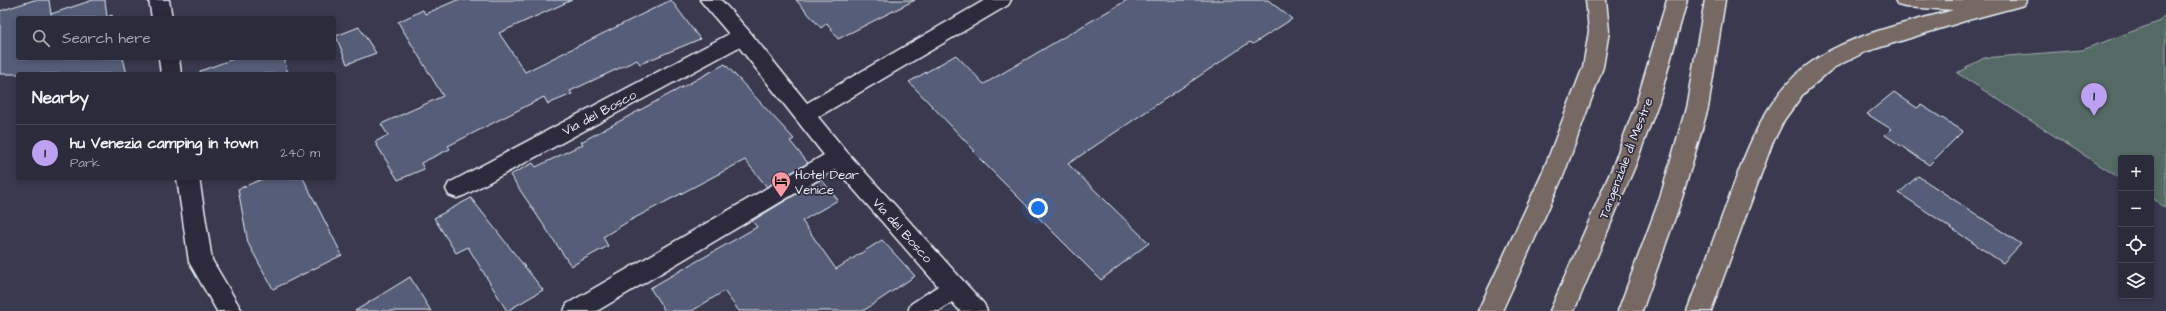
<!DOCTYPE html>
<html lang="en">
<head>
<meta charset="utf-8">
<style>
  body { margin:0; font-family:"Architects Daughter",sans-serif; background:#383746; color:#f1f3f6 }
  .controls { position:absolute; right:12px; bottom:12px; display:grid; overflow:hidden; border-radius:4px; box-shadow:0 2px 6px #0003 }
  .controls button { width:36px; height:36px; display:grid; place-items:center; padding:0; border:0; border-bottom:1px solid #484755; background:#2c2b3b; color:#f1f3f6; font:20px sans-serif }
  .you { position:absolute; left:1038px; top:208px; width:14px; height:14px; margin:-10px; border:3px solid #fff; border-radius:50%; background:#1a73e8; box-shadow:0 0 0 6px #1a73e833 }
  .badge { display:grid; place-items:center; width:26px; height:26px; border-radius:50%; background:#bca0f2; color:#111; font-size:13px; font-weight:700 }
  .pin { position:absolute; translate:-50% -33px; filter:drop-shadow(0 1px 2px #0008) }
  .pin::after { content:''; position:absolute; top:21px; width:14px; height:12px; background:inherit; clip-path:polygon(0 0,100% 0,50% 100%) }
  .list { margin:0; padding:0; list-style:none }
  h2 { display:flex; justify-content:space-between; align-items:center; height:52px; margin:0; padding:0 16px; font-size:17px }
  h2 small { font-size:13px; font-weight:400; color:#a6a7af }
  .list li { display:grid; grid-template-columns:26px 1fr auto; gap:12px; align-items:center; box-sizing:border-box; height:56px; padding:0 16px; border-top:1px solid #484755 }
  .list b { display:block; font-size:15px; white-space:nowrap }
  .list p { margin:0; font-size:13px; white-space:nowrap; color:#a6a7af }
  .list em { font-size:13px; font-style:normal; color:#a6a7af }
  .icon { flex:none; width:22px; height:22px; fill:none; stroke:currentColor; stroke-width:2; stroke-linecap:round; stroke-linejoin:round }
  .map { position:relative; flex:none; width:2166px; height:311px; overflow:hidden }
  .search { position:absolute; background:#2c2b3b; box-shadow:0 2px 6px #0003; left:16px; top:16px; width:320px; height:44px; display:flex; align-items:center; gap:10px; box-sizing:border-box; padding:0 14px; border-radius:4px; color:#a6a7af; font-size:15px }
  .panel { position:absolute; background:#2c2b3b; box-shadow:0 2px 6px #0003; left:16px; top:72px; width:320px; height:108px; border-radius:4px }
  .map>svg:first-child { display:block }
</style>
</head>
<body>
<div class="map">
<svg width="2166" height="311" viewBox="0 0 2166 311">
  <rect width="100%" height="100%" fill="#3b394f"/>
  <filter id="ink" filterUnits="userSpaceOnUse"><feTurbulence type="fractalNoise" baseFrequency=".025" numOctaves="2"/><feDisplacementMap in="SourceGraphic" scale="8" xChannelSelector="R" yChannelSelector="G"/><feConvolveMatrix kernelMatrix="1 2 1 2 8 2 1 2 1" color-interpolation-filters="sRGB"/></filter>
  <g filter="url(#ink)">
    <path fill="#546a65" stroke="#9eaeae" d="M2166,14V208L2151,198V158H2121V179L1957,73L1984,58L2082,50L2158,22Z"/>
    <path fill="#575d79" stroke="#e8f1f8" d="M34,0H49L51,14L93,0H105L107,17L112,15L113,18H18V58H123L127,74H0V11Z
      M457,0H572L499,33L525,72L671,0L700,39L640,64L637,60L570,91L572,94L548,104L544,97L448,146L450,149L421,163L424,169L398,180L375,142L388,135L381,124L443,96L398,22L423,10L425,14Z
      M796,0H915L838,39L827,23L821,28Z
      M1127,0H1268L1292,19L1253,44L1250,42L1068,164L1149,243L1101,280L973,152L975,151L909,82L956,55L984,84Z
      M359,27L376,53L347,64L336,36Z
      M236,58H284L288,74H200V71Z
      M725,64L794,139L790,141L808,163L767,187L745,160L629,221L603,237L608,246L571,266L510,175L533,163L536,167L583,144L581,142Z
      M1894,92L1917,108L1921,105L1963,131L1929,165L1885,135L1891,129L1867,114Z
      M1918,176L2021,244L2003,263L1899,193Z
      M265,178H303L342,255L273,289L248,243L238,189Z
      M821,179L838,200L802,221L836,269L882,240L915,276L863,311H739L724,291L692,311H665L650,288L757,227L752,221Z
      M471,198L543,290L507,311L468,247L456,253L434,218Z
      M410,277L431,311H355Z"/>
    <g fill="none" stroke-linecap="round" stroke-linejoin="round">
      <g stroke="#e8f1f8" stroke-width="3">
        <path id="minor" d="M149,0H169L172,18H152Z
          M700,0H721L749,31L807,103L985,0H1011L1008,5L818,117L846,151L984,304L987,311H960L952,302L939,311H908L911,304L938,286L836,169L597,311H564L567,304L824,155L739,47L465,195L457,198L449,195L446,189L449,183L729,34Z
          M159,58H179L181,74H161Z
          M177,178H199L212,260L242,311H217L189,262Z"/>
      </g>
      <g stroke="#e8f1f8" stroke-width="3">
        <path id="highway" d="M1586,0H1606L1609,31L1603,67L1564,174L1502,311H1478L1542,174L1583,67L1589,31Z
          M1667,0H1687L1659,101L1635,166L1574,311H1550L1613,166L1637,101Z
          M1705,0H1725L1708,108L1682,198L1642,311H1618L1660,198L1686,108Z
          M1895,0H2027L2024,5L1968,20L1865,52L1833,68L1803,94L1784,120L1772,144L1711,311H1687C1700,276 1713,241 1726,206C1746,151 1766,90 1819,57C1859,32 1908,23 1953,10L1905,7L1898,5Z"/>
      </g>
      <use href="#minor" fill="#2f2a3d" fill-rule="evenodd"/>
      <use href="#highway" fill="#766964" fill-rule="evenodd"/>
    </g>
  </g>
  <defs>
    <g id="hotel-pin" transform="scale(1)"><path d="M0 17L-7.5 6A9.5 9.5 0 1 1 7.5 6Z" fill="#ff9aa2" stroke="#2f2a3d"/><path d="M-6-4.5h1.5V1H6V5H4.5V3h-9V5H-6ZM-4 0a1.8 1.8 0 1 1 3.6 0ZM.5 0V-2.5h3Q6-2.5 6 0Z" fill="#111"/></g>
  </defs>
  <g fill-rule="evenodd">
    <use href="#hotel-pin" x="781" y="181"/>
  </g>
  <g text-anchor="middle" stroke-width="3.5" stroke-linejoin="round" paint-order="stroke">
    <g font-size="13" fill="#e8f1f8" stroke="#2f2a3d">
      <text transform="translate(599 112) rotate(-28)" y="5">Via del Bosco</text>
      <text transform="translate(1625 158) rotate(-69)" y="5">Tangenziale di Mestre</text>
      <text transform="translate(903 230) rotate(48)" y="5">Via del Bosco</text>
    </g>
    <g font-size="13" fill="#e8f1f8" stroke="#2f2a3d" text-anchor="start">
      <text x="795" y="179">Hotel Dear<tspan x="795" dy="15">Venice</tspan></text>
    </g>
  </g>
</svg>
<div class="controls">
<button>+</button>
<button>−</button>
<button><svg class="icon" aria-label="locate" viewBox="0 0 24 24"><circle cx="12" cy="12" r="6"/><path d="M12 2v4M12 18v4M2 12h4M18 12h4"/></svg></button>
<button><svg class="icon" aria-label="layers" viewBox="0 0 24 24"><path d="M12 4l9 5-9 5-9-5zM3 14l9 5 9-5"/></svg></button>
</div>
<div class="you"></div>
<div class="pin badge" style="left:2094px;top:116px">1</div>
<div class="search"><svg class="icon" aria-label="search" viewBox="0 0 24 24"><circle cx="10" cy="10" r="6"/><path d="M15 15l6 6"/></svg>Search here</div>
<section class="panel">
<h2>Nearby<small></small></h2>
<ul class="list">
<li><span class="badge">1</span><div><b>hu Venezia camping in town</b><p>Park</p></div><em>240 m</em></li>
</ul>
</section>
</div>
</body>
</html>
